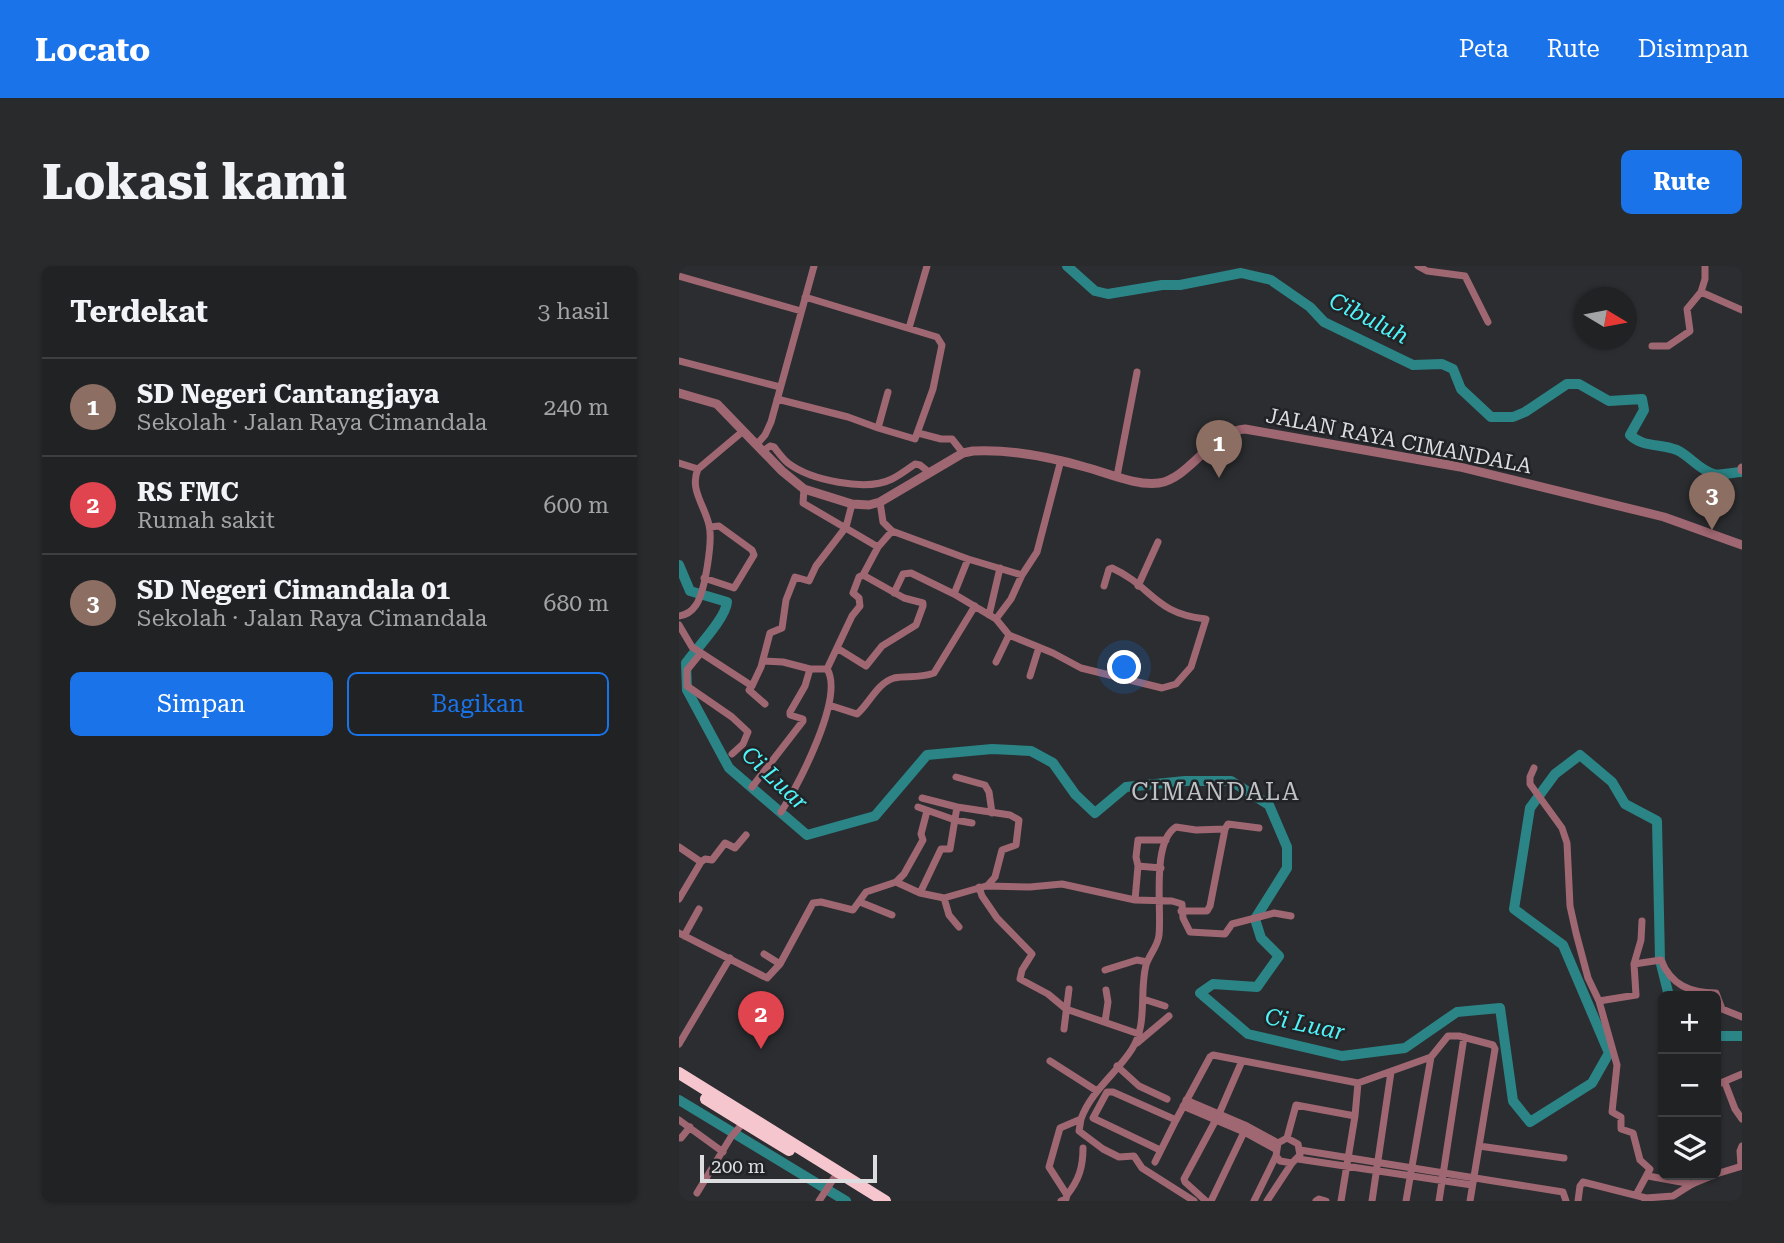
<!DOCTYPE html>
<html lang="id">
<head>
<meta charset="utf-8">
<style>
  body { margin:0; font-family:"Roboto Serif",serif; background:#282a2c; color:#f1f3f6 }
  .controls { position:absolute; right:21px; bottom:21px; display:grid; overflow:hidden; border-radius:10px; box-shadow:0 2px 5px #0004 }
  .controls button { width:63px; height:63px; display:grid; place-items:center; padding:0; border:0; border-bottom:2px solid #3d3f41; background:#202224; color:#f1f3f6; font:35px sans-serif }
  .compass { position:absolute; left:895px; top:21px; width:63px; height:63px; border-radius:50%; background:#202224; box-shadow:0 2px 5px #0004; rotate:100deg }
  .scale { position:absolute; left:21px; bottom:18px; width:177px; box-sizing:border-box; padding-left:7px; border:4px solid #dbddde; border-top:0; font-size:19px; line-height:24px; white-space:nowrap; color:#dbddde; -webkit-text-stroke:5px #212326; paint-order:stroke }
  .you { position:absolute; left:446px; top:402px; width:24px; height:24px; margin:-18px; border:5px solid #fff; border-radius:50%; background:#1a73e8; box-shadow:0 0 0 10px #1a73e833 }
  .badge { display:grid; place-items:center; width:46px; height:46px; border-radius:50%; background:#1a73e8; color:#fff; font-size:23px; font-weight:700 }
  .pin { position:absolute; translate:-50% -58px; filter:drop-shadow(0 2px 4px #0008) }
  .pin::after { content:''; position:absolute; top:37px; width:24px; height:21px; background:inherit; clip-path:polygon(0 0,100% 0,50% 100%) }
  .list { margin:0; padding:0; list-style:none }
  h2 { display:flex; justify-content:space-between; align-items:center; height:91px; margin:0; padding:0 28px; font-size:30px }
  h2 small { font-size:23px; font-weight:400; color:#a2a4a6 }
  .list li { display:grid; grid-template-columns:46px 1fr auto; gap:21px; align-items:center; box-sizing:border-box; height:98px; padding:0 28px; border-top:2px solid #3d3f41 }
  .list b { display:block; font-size:26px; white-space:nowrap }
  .list p { margin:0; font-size:23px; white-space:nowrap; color:#a2a4a6 }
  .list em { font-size:23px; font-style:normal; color:#a2a4a6 }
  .actions { display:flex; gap:14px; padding:21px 28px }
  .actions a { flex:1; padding:16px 0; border:2px solid #1a73e8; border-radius:10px; text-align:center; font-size:24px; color:#1a73e8 }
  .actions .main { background:#1a73e8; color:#fff }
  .icon { flex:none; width:38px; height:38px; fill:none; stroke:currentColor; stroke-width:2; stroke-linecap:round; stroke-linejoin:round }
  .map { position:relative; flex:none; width:1063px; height:935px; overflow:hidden; border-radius:10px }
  header { display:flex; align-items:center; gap:42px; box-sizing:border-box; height:98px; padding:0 35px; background:#1a73e8; color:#fff }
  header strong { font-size:33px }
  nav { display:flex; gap:38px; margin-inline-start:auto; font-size:24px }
  .intro { display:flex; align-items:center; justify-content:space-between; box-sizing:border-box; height:168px; padding:0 42px }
  h1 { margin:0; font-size:49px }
  .button { padding:18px 32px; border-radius:10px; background:#1a73e8; color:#fff; font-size:24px; font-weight:700 }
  main { display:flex; gap:42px; padding:0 42px }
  aside { flex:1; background:#202224; border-radius:10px; box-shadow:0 2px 5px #0004 }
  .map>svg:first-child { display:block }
</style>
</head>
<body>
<header>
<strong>Locato</strong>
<nav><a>Peta</a><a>Rute</a><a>Disimpan</a></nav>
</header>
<div class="intro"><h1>Lokasi kami</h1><a class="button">Rute</a></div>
<main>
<aside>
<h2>Terdekat<small>3 hasil</small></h2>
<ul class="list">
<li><span class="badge" style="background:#8d6e63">1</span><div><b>SD Negeri Cantangjaya</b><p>Sekolah · Jalan Raya Cimandala</p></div><em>240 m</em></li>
<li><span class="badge" style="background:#e0444e">2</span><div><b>RS FMC</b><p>Rumah sakit</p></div><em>600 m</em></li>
<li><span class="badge" style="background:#8d6e63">3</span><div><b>SD Negeri Cimandala 01</b><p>Sekolah · Jalan Raya Cimandala</p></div><em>680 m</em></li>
</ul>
<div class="actions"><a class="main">Simpan</a><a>Bagikan</a></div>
</aside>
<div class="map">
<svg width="1063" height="935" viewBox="0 0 1063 935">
  <rect width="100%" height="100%" fill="#2b2d30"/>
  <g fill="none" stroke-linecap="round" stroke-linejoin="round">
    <path stroke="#2b8486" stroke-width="10" d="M388,0L416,25L429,28L483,19H501L562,7L592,14L631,41L645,56L734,99L763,98L774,103L782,123L812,151H834L846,146L888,118H900L930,135L963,133L965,144L951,169C965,182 980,177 998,184C1011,190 1020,204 1035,208C1043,210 1054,206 1063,206
      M0,299L11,325L48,336C47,352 17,383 7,397L8,424L50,502L128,569L196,550L248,489L313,483L352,485L374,497L396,528L416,547L447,521L506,515H552L590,539L608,581V602L576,653L582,672L600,690L578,721L534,718L521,727L569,768L663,790L726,782L778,746L821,742L834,835L851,856L913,817L930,787L884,679L835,643L851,542L876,508L901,489L933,516L946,538L978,555L981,694L990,730
      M1037,770H1063
      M0,834L167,935"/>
    <path stroke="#9f6772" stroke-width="7" d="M739,0L748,5L786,10L809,56
      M1026,0V13L1022,26L1063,44
      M0,10L122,45
      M230,62L248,0
      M973,80H989L1011,65L1008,43L1022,26
      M0,95L101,121
      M98,133L169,151L199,162L236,173L254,123L263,79L258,71L126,31
      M199,162L209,126
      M239,167L262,173H273L284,187
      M78,178L86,169L92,156L135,0
      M84,185L91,180L95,181C99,186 104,193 109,197C131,214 187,226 213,213C221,209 229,203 236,198L241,199L251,207
      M0,197L19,203
      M19,203L63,166
      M438,210L458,106
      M125,223L124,237L199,281
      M201,236L204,256L213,265L289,293L343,309L358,286L382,194
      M25,312L55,322L75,289L73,284L40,260L31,261
      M459,320L479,276
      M215,327L224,308L232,307L275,328L317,353L330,369L374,387L402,402L483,422L497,418L512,401L527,353C475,348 473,320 433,302L430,303L425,320
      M275,328L289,293
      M310,349L321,302
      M0,350C8,349 13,345 17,339C26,326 34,274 30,259C26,240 10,223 19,203
      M317,353L332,333L343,309
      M0,359L13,381L73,420L82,401L91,367L103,362L107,334L116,311L130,315L137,300L167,261L173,238
      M158,382L187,400L203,380L237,359L244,340V337L225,332L184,309
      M21,388L8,404V420L53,451L69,466L64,478L53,488
      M84,395L104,396L131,403H148
      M317,396L330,369
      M148,403L173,350L181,340L180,332L174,327L180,311L184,309L199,281L213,265
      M351,410L360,381
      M73,420L70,424L86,438
      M150,439L178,448C190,438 198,417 215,412C228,409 238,413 255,407L296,340
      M855,502L851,511V518L883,562L888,577L891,640L897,667L909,712L920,735L938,799L933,846L942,851V863L954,867L961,894L971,903L957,929
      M277,511L306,519L310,526L313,547
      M73,521L124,455V453L111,449V446L126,420L131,403
      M243,532L278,541L331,549L340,554L337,579L323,584L316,611L308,620
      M239,541L276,554L293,557
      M102,546C119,519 166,431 148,403
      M0,581L22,596L26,593L33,594L46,577L56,582L67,569
      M482,602L459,600L457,591L459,574H487
      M217,616L225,608L244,574L242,568L248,545
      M300,621L303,630L318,652L353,688L343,704L341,713L369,728L387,743L460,768
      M241,627L262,583H271L278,541
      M265,632L270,649L280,661
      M0,633L22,596
      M456,634L459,600
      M181,636L213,649
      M502,645H528L531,640L546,563
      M0,667L88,712L101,698L134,637L142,636L174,644L187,626L217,616L241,627L265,632L307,620L351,621L383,618L456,634L493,635L503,638L504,652L511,666L546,668L553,658L595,647L612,650
      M5,670L20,643
      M85,688L101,698
      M955,698L962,674L963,655
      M426,704L458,694L468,696
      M464,733L486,740
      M920,735L957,729L955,698L982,694C992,719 1011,727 1037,727L1043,743L1063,751
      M426,756L429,736L427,724
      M385,763L390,723
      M458,777L490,750
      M0,778L51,692
      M371,795L418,825
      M438,800L460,820L488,833
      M1046,817L1056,843L1063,853
      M1037,819L1063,808
      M507,834L568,860L599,877
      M504,840L565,866L596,883
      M402,853L400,865L424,883L440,891L455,890L463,902L515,935
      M0,854L44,886
      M0,872H2L11,861
      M608,872L617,839L676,850L679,817
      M800,880L885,892
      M481,884L414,852L428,826H434L497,854L531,791L534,789L679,817L752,791L769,770H780L814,779L816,783L791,935
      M621,884L884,926L887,935
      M619,893L793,919
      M476,896L497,854
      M1062,900L1061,885L1063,880
      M1037,908L1063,900
      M969,910L1013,918
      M18,927L52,871L65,856
      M388,929C400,914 404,901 404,882
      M966,934L967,932L994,930L1013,918L1035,909
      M140,935L155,912
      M382,935L387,933L388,929L370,901L381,862L402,853C412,825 438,807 453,783C469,758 460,727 467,699C470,689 479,680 480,669C483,644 472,576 497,561L517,564L546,563L549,558L580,562
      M527,935L506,916L505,913L540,848L563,795
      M532,935L566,864
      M575,935L597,890L599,877L608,872L619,878L621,889L613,897L601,895L597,890
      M588,935L613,897
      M637,935L640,933L647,935
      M662,935L676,850
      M693,935L712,806
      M727,935L752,791
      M760,935L785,771
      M899,935L901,920L904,916L967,932"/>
    <path stroke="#9f6772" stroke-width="9" d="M0,127L38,138L103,205L125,223L173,238L190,239L201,236L284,187L294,185C331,183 371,191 406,201C429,207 457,220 480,217C510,213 533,165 566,163L781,201L985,251L1063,279
      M1063,202V204"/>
    <path stroke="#f6c6ce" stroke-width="12" d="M0,807L206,935
      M27,833L110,884"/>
  </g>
  <g text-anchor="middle" stroke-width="5" stroke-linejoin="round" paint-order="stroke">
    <g font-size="21" fill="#dbddde" stroke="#212326">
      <text transform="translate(720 175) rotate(11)" y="7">JALAN RAYA CIMANDALA</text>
    </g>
    <g font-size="23" font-style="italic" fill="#4ff3f8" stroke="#212326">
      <text transform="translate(690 52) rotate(27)" y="8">Cibuluh</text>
      <text transform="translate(96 512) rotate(43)" y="8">Ci Luar</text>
      <text transform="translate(626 758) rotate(12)" y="8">Ci Luar</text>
    </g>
    <g font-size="24" letter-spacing="2" fill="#c0c3c6" stroke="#212326">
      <text x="537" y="534">CIMANDALA</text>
    </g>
  </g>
</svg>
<div class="controls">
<button>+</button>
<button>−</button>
<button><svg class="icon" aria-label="layers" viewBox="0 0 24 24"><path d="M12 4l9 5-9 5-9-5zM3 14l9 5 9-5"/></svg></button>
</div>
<svg class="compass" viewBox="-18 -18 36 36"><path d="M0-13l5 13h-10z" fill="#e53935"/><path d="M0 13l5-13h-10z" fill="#a2a4a6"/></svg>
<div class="scale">200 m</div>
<div class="you"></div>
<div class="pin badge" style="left:540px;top:212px;background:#8d6e63">1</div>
<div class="pin badge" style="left:82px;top:783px;background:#e0444e">2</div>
<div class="pin badge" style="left:1033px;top:264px;background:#8d6e63">3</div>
</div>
</main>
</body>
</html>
